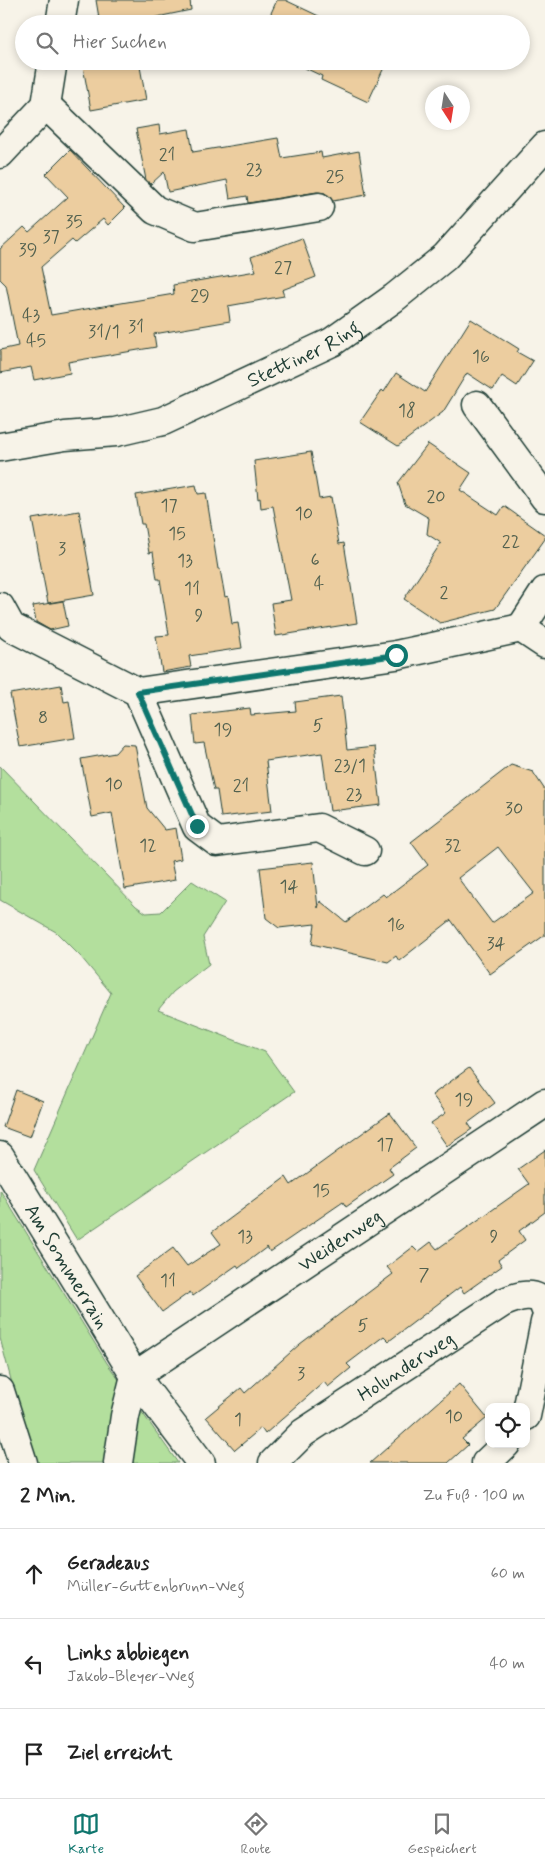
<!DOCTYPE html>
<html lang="de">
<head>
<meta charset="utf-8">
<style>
  body { margin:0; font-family:Mynerve,sans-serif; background:#f6f6f6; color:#222 }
  .controls { position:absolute; right:15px; bottom:15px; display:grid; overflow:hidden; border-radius:10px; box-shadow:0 2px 8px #0003 }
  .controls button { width:45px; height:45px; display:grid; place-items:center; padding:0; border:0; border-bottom:1px solid #e0e0e0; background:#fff; color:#222; font:25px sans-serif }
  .compass { position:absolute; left:425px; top:85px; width:45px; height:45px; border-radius:50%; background:#fff; box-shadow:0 2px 8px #0003; rotate:168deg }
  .stop { position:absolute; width:15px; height:15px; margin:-11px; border:4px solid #0f766e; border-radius:50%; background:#fff }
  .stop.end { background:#0f766e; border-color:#fff; box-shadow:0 1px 5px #0008 }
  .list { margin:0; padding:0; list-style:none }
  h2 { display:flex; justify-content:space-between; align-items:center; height:65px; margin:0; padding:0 20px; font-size:21px }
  h2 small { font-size:16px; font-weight:400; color:#767676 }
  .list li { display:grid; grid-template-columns:32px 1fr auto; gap:15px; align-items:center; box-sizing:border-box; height:90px; padding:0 20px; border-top:1px solid #e0e0e0 }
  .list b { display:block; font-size:19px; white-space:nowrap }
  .list p { margin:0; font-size:16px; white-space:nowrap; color:#767676 }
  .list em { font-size:16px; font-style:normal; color:#767676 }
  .icon { flex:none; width:28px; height:28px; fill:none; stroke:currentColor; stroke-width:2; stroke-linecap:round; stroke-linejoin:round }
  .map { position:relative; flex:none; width:545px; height:1463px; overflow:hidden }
  .search { position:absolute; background:#fff; box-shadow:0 2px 8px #0003; left:15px; right:15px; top:15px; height:55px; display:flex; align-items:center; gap:12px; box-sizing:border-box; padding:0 18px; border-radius:28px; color:#767676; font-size:19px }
  .sheet { height:335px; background:#fff }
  nav { display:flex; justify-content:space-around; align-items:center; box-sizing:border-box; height:70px; border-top:1px solid #e0e0e0; background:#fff; font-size:14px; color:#767676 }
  nav a { display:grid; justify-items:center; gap:2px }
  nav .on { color:#0f766e }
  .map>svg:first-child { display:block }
</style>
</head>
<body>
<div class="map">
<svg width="545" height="1463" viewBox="0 0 545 1463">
  <rect width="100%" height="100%" fill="#f7f3e8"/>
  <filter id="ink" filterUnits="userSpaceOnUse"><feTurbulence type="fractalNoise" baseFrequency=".02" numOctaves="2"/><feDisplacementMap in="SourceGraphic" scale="10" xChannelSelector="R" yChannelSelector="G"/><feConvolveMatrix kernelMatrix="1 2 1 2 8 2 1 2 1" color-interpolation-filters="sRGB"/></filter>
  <g filter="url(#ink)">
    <path fill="#b3df9d" stroke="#698e68" d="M0,766L136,906L146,913L161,912L192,881L225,902L203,937L209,964L173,992L158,1010L265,1052L294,1092L77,1240L34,1170L111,993L81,957L56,932L0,900Z
      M0,1190L107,1363L178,1463H33L0,1338Z"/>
    <path fill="#eccd9f" stroke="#1f3d34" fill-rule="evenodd" d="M96,0H190L191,10L123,24H100Z
      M277,0H285L325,19L323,24H266Z
      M82,61H139L146,100L91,110Z
      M290,61H387L368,102L321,80L322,76Z
      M159,125L160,134L189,129L193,152L278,138L282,158L321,152L322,158L359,151L366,195L333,201L325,193L317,192L248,203L247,196L230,199L227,180L168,192L164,172L151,184L146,180L136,129Z
      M70,150L125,208L108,225L103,219L75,243L72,240L41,267L51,315L174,294L173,285L256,271L251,257L302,238L316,277L282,290L284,296L228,306L230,321L154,334L156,347L68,362L70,373L34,380L31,367L0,373V350L18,346L6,285L0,279V249L24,227L29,232L68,197L46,174Z
      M471,319L519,349L517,352L533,361L517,386L502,376L493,390L467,373L443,412L398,446L360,422L382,390L384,392L396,373L425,392Z
      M428,444L471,473L460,490L498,515L504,506L545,535V539L495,609L440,623L404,599L441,543L427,534L429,518L405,504L398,483Z
      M311,452L319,499L331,497L339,544L344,543L357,623L276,636L271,603L291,600L273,506L261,508L260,498L258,499L254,461Z
      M196,485L198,494L206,493L218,569H220L225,597L228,596L232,624L238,623L242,648L189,656L191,667L162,672L156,636L169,635L160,579H157L153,552L149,553L144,524H141L136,495Z
      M79,511L94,595L48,603L32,519Z
      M63,601L68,626L50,630L36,622L33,606Z
      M61,685L64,702L69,701L75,738L20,747L10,694Z
      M341,696L347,750L374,747L381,805L330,811L322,753L266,761L272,811L221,817L217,790H214L204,743L195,744L192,715L250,708L251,715L296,711L295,702Z
      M123,744L135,745L147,808L165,830L176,828L181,859L171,861L175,880L125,889L112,813L92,817L81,759L115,753Z
      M511,765L533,772L545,790V935L490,974L451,920L399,961L396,956L388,962L312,944L315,924L279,928L266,918L260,868L313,862L318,908L320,901L346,922L383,894L386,897L428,865L411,842ZM498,847L534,893L492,923L458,878Z
      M469,1068L495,1103L468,1123L472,1129L447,1146L431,1123L446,1113L432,1095Z
      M16,1090L43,1101L30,1137L3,1127Z
      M390,1113L416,1148L389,1168L393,1174L346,1207L343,1202L270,1252L267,1247L239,1268L237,1265L193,1296L190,1292L162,1312L135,1276L173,1248L187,1266L221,1244L212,1232L286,1177L291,1185Z
      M545,1150V1212L519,1231L525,1240L498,1260L502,1266L464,1293L460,1287L389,1341L384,1336L347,1364L351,1368L328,1387L324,1382L265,1434L261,1428L235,1450L206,1417L241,1388L245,1393L300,1344L393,1274L387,1267L413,1247L418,1252L431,1242L437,1249L529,1184L518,1169Z
      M459,1384L487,1418L462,1439L468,1445L448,1463H370Z"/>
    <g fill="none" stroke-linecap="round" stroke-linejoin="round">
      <g stroke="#1f3d34" stroke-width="31">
        <g id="minor">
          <path d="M60,24L64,0"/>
          <path d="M46,105L155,210L195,227L319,207"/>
          <path d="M0,154L46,105L53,61"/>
          <path d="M477,405L545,498"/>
          <path id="s1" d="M0,447L65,436L116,432L163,421L332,342L394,298L445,257L545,146"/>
          <path d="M545,591L521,628L545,644"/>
          <path d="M0,607L11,627L138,692L197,827L217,842L319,828L365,851"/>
          <path d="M138,692L396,655L521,628"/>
          <path id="s2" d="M0,1156L135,1376L201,1463"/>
          <path id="s3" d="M135,1376L545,1103"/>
          <path d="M0,1391L23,1463"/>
          <path d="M526,1416L545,1322"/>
          <path d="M118,1463L125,1416L135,1376"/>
          <path id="s4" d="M273,1463L303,1433L502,1303C515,1297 539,1288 545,1308"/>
          <path d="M486,1463L506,1444"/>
        </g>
      </g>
      <use href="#minor" stroke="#f7f3e8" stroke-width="28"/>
    </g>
  </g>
  <g fill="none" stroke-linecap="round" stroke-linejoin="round" filter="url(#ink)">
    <path stroke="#0f766e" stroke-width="6" d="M197,826L138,692L396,655"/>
  </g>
  <g text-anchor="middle" stroke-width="4.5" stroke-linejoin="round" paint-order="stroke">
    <g font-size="18" fill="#52614f">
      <text x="167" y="160">21</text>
      <text x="254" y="175">23</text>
      <text x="335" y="182">25</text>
      <text x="74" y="227">35</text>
      <text x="51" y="242">37</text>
      <text x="28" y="255">39</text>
      <text x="283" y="273">27</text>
      <text x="200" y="301">29</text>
      <text x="31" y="321">43</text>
      <text x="136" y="332">31</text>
      <text x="104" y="337">31/1</text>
      <text x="36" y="346">45</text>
      <text x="481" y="362">16</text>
      <text x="407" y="416">18</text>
      <text x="436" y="502">20</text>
      <text x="169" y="511">17</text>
      <text x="304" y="519">10</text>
      <text x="177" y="539">15</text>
      <text x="511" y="547">22</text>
      <text x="62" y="554">3</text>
      <text x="315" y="565">6</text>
      <text x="185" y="566">13</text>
      <text x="319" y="589">4</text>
      <text x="192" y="594">11</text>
      <text x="444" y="598">2</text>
      <text x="199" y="621">9</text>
      <text x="43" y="723">8</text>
      <text x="318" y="731">5</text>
      <text x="223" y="735">19</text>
      <text x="350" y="771">23/1</text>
      <text x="114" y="790">10</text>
      <text x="241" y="791">21</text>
      <text x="354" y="800">23</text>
      <text x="514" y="814">30</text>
      <text x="148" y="851">12</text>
      <text x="453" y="851">32</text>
      <text x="289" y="892">14</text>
      <text x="396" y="930">16</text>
      <text x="496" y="949">34</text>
      <text x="464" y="1105">19</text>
      <text x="385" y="1150">17</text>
      <text x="321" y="1196">15</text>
      <text x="245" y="1242">13</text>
      <text x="494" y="1242">9</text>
      <text x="424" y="1280">7</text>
      <text x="168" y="1286">11</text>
      <text x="363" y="1331">5</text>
      <text x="301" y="1379">3</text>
      <text x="454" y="1422">10</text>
      <text x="238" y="1425">1</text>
    </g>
    <g font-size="20" fill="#1f3d34" stroke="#f7f3e8">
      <text dy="7" stroke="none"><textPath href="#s1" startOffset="321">Stettiner Ring</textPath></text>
      <text dy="7" stroke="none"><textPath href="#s3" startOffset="246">Weidenweg</textPath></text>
      <text dy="7" stroke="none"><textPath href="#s2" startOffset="129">Am Sommerrain</textPath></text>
      <text dy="7" stroke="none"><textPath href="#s4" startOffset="165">Holunderweg</textPath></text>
    </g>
  </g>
</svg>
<div class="controls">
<button><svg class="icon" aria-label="locate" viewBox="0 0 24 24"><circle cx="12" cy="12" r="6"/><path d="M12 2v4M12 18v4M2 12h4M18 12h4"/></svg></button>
</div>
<svg class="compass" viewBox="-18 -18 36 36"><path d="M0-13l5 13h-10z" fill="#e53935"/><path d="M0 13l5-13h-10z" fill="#767676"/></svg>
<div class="stop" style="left:396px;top:655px"></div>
<div class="stop end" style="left:197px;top:826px"></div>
<div class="search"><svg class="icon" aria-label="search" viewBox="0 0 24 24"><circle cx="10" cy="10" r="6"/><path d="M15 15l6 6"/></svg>Hier suchen</div>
</div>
<section class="sheet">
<h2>2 Min.<small>Zu Fuß · 100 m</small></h2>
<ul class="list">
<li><svg class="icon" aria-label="ahead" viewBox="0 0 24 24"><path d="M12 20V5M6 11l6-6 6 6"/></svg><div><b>Geradeaus</b><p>Müller-Guttenbrunn-Weg</p></div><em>60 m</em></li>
<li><svg class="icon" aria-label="left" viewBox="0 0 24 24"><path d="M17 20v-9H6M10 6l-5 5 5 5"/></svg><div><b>Links abbiegen</b><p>Jakob-Bleyer-Weg</p></div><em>40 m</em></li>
<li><svg class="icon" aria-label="arrive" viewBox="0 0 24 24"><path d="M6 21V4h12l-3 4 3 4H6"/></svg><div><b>Ziel erreicht</b></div></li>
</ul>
</section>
<nav>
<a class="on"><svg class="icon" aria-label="map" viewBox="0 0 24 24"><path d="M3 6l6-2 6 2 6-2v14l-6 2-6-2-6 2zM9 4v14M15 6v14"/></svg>Karte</a>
<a><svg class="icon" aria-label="directions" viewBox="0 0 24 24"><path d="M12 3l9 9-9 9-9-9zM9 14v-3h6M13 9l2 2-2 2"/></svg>Route</a>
<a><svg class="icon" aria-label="saved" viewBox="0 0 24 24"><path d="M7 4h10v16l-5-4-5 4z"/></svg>Gespeichert</a>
</nav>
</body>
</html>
